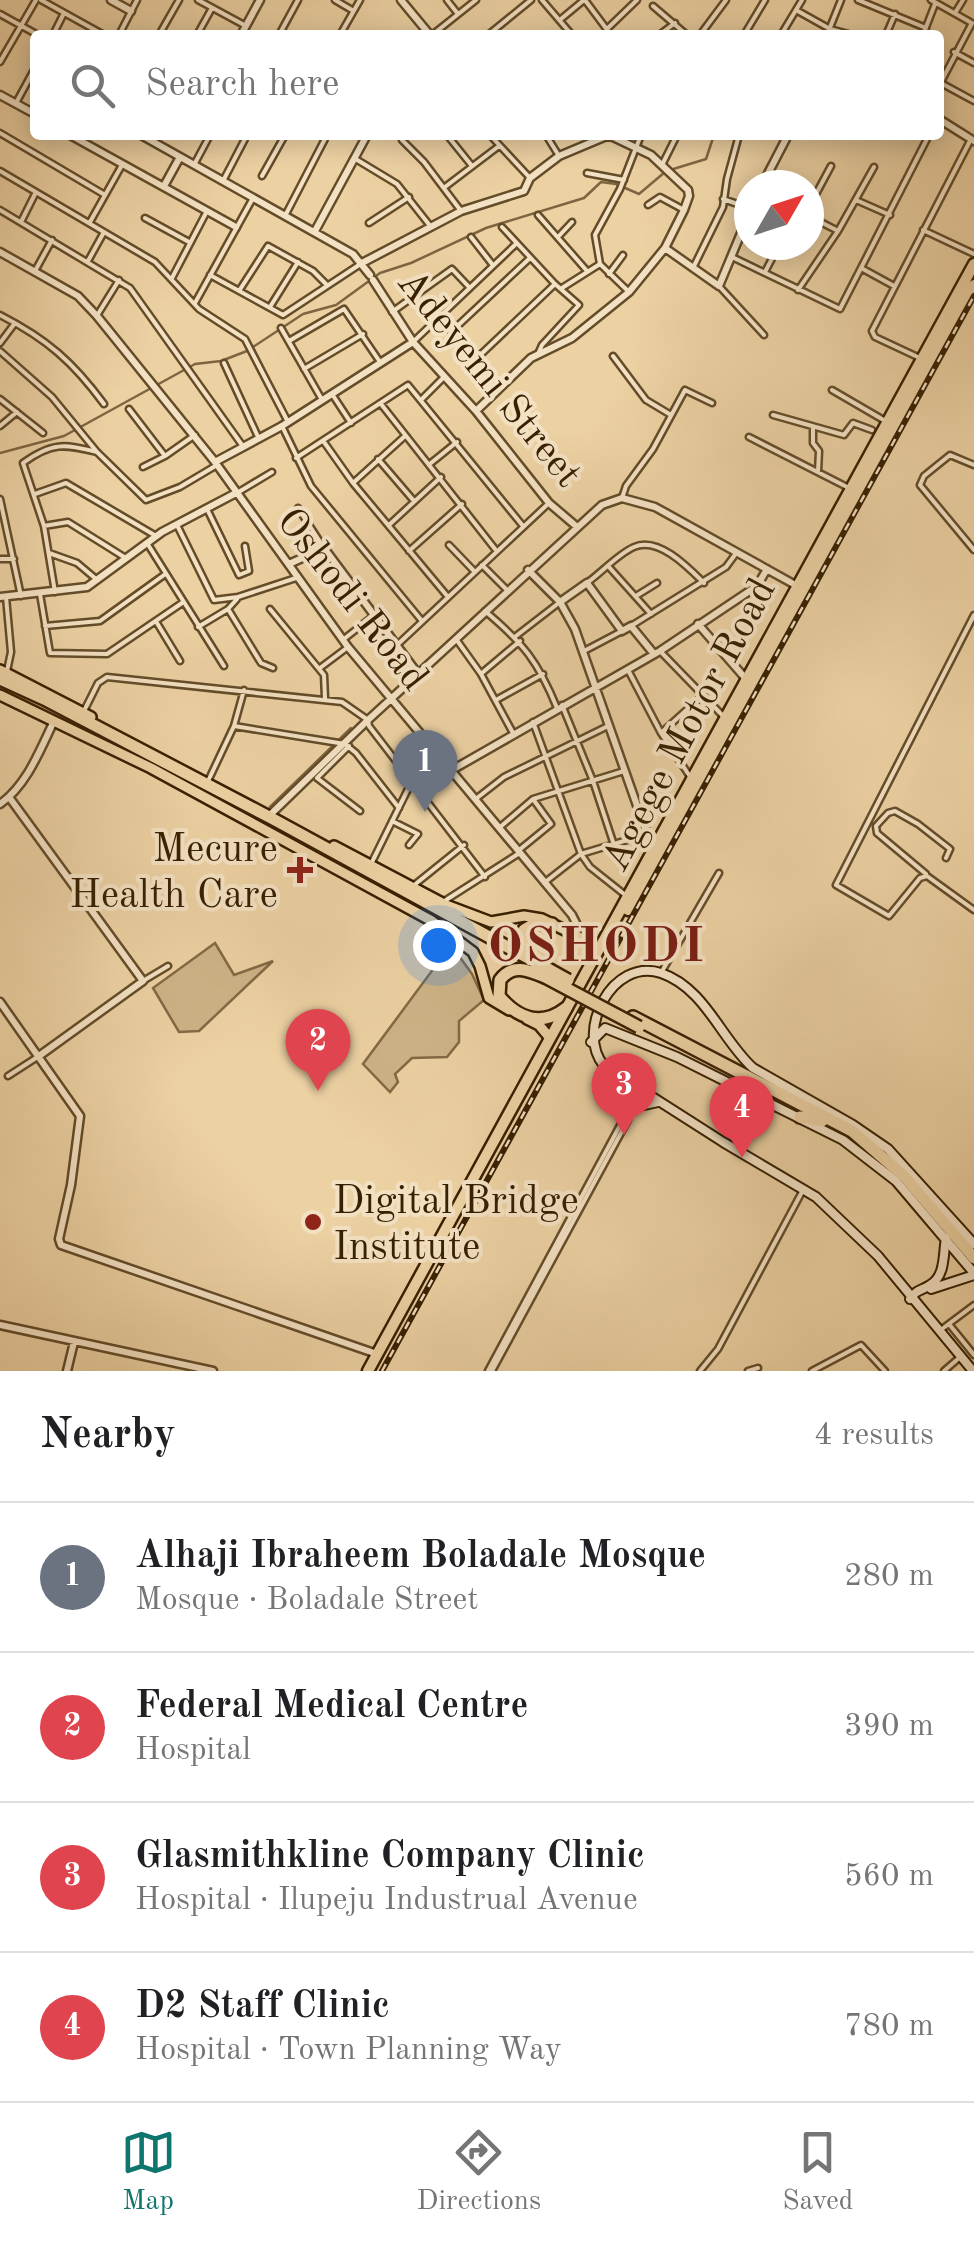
<!DOCTYPE html>
<html lang="en">
<head>
<meta charset="utf-8">
<style>
  body { margin:0; font-family:"Old Standard TT",serif; background:#f2f2f2; color:#202124 }
  .compass { position:absolute; left:734px; top:170px; width:90px; height:90px; border-radius:50%; background:#fff; box-shadow:0 5px 25px #0003; rotate:51deg }
  .you { position:absolute; left:438px; top:945px; width:35px; height:35px; margin:-25px; border:8px solid #fff; border-radius:50%; background:#1a73e8; box-shadow:0 0 0 15px #1a73e833 }
  .badge { display:grid; place-items:center; width:65px; height:65px; border-radius:50%; background:#0f766e; color:#fff; font-size:32px; font-weight:700 }
  .pin { position:absolute; translate:-50% -82px; filter:drop-shadow(0 2px 5px #0008) }
  .pin::after { content:''; position:absolute; top:52px; width:35px; height:30px; background:inherit; clip-path:polygon(0 0,100% 0,50% 100%) }
  .list { margin:0; padding:0; list-style:none }
  h2 { display:flex; justify-content:space-between; align-items:center; height:130px; margin:0; padding:0 40px; font-size:42px }
  h2 small { font-size:32px; font-weight:400; color:#757577 }
  .list li { display:grid; grid-template-columns:65px 1fr auto; gap:30px; align-items:center; box-sizing:border-box; height:150px; padding:0 40px; border-top:2px solid #e0e0e0 }
  .list b { display:block; font-size:38px; white-space:nowrap }
  .list p { margin:0; font-size:32px; white-space:nowrap; color:#757577 }
  .list em { font-size:32px; font-style:normal; color:#757577 }
  .icon { flex:none; width:55px; height:55px; fill:none; stroke:currentColor; stroke-width:2; stroke-linecap:round; stroke-linejoin:round }
  .map { position:relative; flex:none; width:974px; height:1371px; overflow:hidden }
  .search { position:absolute; background:#fff; box-shadow:0 5px 25px #0003; left:30px; right:30px; top:30px; height:110px; display:flex; align-items:center; gap:25px; box-sizing:border-box; padding:0 35px; border-radius:10px; color:#757577; font-size:38px }
  .sheet { height:730px; background:#fff }
  nav { display:flex; justify-content:space-around; align-items:center; box-sizing:border-box; height:140px; border-top:2px solid #e0e0e0; background:#fff; font-size:28px; color:#757577 }
  nav a { display:grid; justify-items:center; gap:5px }
  nav .on { color:#0f766e }
  .map>svg:first-child { display:block }
</style>
</head>
<body>
<div class="map">
<svg width="974" height="1371" viewBox="0 0 974 1371">
  <rect width="100%" height="100%" fill="#ecd1a3"/>
  <filter id="stains"><feTurbulence type="fractalNoise" baseFrequency=".002" numOctaves="4"/><feColorMatrix values="0 0 0 0 .2 0 0 0 0 .09 0 0 0 0 .02 0 0 0 .5 -.17"/></filter>
  <radialGradient id="worn" r=".72"><stop offset=".6" stop-color="#630" stop-opacity="0"/><stop offset="1" stop-color="#630" stop-opacity=".3"/></radialGradient>
  <path fill="#cdb387" stroke="#826944" stroke-width="2.5" d="M215,943L234,975L273,961L199,1031L179,1032L153,988Z
    M451,945L472,974L484,1000L459,1021V1042L447,1057L412,1058L395,1074L398,1082L390,1092L363,1064Z"/>
  <g fill="none" stroke-linecap="round" stroke-linejoin="round">
    <path stroke="#7e6541" stroke-width="2.5" d="M829,26L839,0
      M670,170L706,159L714,135
      M0,453L64,436L195,364L221,361L247,351L303,314L336,305L380,273L411,263L486,228L584,198L601,182L616,184L639,194L665,172
      M270,807L351,728"/>
    <g stroke="#644c29" stroke-width="9">
      <path id="minor" d="M41,0L104,35
        M198,0L246,26
        M335,0L352,10
        M447,0L458,14
        M542,0L572,35
        M585,0L611,35
        M858,0L926,28
        M931,0L970,22
        M653,6L687,35
        M796,10L830,29L852,35
        M955,13L963,0
        M0,14L38,35
        M561,19L584,0
        M608,28L637,0
        M53,35L64,13
        M119,35L137,0
        M159,35L179,0
        M197,35L212,8
        M279,35L298,0
        M340,35L360,0
        M432,35L476,0
        M488,35L531,0
        M659,35L675,23
        M700,35L726,0
        M744,35L765,0
        M781,35L802,0
        M827,35L841,0
        M886,35L895,14
        M923,35L935,4
        M954,52L974,63
        M0,62L36,0
        M939,82L974,101
        M941,82L972,23
        M16,103L35,68
        M0,133L105,195
        M447,135L472,166
        M490,135L530,178
        M546,135L559,156
        M402,140L424,162L461,211
        M354,158L397,184L431,227
        M194,165L210,135
        M662,165L677,135
        M0,171L155,262L199,309L245,339L288,422
        M587,173L624,180
        M262,176L285,135
        M223,181L247,135
        M445,187L499,146
        M723,199L749,208
        M856,200L890,215
        M648,205L660,197L684,210
        M809,207L831,166
        M0,210L130,288L242,445
        M286,214L327,135
        M538,215L587,271
        M809,216L838,231
        M145,218L189,242
        M21,222L36,192
        M90,222L122,165
        M369,223L409,197
        M502,227L555,284L579,305L542,345L538,354
        M923,230L974,254
        M471,237L492,264
        M558,237L572,222
        M732,257L840,309L929,135
        M88,261L104,232
        M694,266L723,207L727,179L739,135
        M863,269L894,286
        M35,271L52,240
        M765,272L779,245
        M609,274L623,255
        M210,275L283,315L359,265
        M172,278L207,211
        M719,286L764,335
        M562,288L600,264
        M798,290L838,231L874,167
        M239,291L268,246L313,271L326,284
        M629,292L600,264L595,235L620,189L641,135
        M195,303L253,198
        M270,307L298,262
        M392,312L452,269L469,287
        M98,314L119,280
        M0,315C47,339 73,362 104,404
        M440,319L500,386
        M281,328L321,398
        M451,332L530,258
        M289,341L344,309L380,362
        M413,342L517,243
        M0,343L15,323
        M0,351L52,397L97,452L146,500L180,487L217,465
        M613,356L646,400L671,415
        M476,359L555,284
        M922,359L875,337L872,331L971,139
        M224,363L259,439
        M304,369L363,334
        M832,390L887,422
        M332,394L351,423
        M0,399L43,433
        M422,399L445,376
        M381,404L495,549
        M129,409L165,456
        M773,415L844,435L853,423L872,430
        M0,426L17,412
        M282,426L311,486L422,621
        M813,427V443L819,451L818,472
        M749,437L847,487
        M324,442L353,483L448,597
        M296,458L408,385L523,526
        M378,459L414,501
        M431,463L457,442
        M974,465L950,455L924,476L920,485L974,550
        M143,467L165,456L195,435
        M353,483L405,436
        M237,493L272,472
        M35,494L66,483L156,536
        M622,498L626,486L653,449L685,390L712,403
        M0,499L21,596
        M298,508L324,548
        M207,509L239,575L249,571L245,546
        M177,525L214,600L238,597L296,578
        M389,525L441,477
        M44,526L68,522L124,557
        M147,543L224,666
        M449,545L473,570
        M409,551L462,504
        M49,553L77,563L96,579
        M0,559H14
        M482,565L507,590
        M609,567L651,614
        M588,582C602,572 618,554 634,547C658,536 688,567 704,583
        M55,592L44,526L23,463C52,442 64,444 97,452
        M40,594L50,653L107,654L182,603
        M636,596L657,583
        M6,597L11,652L7,671
        M237,599L228,609L261,663L273,668
        M270,609L324,675L325,698
        M485,611C523,643 538,661 557,708
        M974,615L836,885L889,916L920,878L927,876L974,910
        M157,623L180,661
        M45,626L100,621L164,575
        M631,626L726,567L737,552
        M198,627L228,609
        M516,636L560,602
        M344,639L372,617
        M456,639L481,674L513,733
        M396,646L549,503
        M584,651L622,631
        M661,652L724,717
        M320,668L348,647
        M628,670L661,733L691,778
        M482,673L520,641
        M496,700L543,674
        M562,705L593,781L614,845
        M83,713L98,683L107,677L342,702L368,720L369,726L485,877
        M533,722L581,854L590,867L624,894
        M234,726L345,744L356,753L399,808
        M661,733L702,696
        M349,746L317,778L360,811
        M399,763L426,741
        M209,779L234,726L244,690
        M477,798L504,777L608,726
        M392,821L418,834L409,845
        M499,828L533,799L624,771
        M518,851L551,824L533,799
        M372,862L412,781
        M926,874L877,833L876,826L888,813L895,811L918,824L950,849L946,858
        M544,883L581,854L647,834L654,839
        M413,886L464,845
        M446,900L518,854
        M661,973L719,873
        M143,981L168,966
        M8,1076L39,1056
        M949,1324L974,1355
        M942,1329L974,1305
        M488,1371L639,1090
        M492,1371L628,1120
        M700,1371L718,1349L803,1190
        M748,1371L758,1368
        M812,1371L861,1345L885,1371
        M944,1371L959,1358"/>
    </g>
    <g stroke="#644c29" stroke-width="11">
      <path id="tertiary" d="M111,0L131,11
        M401,0L430,35
        M241,35L260,0
        M0,95L35,114
        M939,119L974,141
        M70,135L236,227
        M141,135L353,254L370,275
        M762,185L788,135
        M164,186L180,157
        M315,231L367,135
        M665,248L719,286L749,214
        M0,252L78,296L97,316L215,462L348,647L572,915L576,923L577,935
        M362,263L461,211L524,191L530,178L559,156L609,135L651,155L688,190L689,196L684,210L665,248L629,292L572,338L531,358L476,411
        M373,280L413,342L476,411L549,503L576,526
        M215,462L282,426L413,342
        M289,564L324,548L418,674
        M528,570L560,602L575,629L647,834
        M0,597L87,587L162,532L236,493
        M560,602L587,583L622,631L631,626L654,654
        M698,624L746,679
        M452,770L660,651L757,586L767,569
        M9,797L143,981L39,1056
        M0,804C27,785 40,750 54,721
        M272,813L368,720L602,505L622,498L655,507L799,587
        M0,1002L80,1116L71,1185L59,1239L61,1245L377,1354
        M0,1325L213,1371
        M67,1371L74,1342"/>
    </g>
    <g stroke="#371f00" stroke-width="12">
      <path id="secondary" d="M591,1042L605,1028L677,1057L843,1140L896,1181L974,1273
        M630,1085L634,1101
        M635,1107L658,1102
        M931,1289L974,1275
        M910,1299C917,1289 921,1291 930,1285C946,1276 943,1253 946,1238
        M973,1371L878,1256L816,1197L723,1142L604,1066C575,1031 612,957 661,973C705,988 721,1039 753,1068L853,1125L888,1149L974,1244"/>
    </g>
    <g stroke="#371f00" stroke-width="14">
      <path id="primary" d="M0,670L91,717
        M0,695L151,768L432,921L473,952L480,966L489,998L509,1010
        M334,846L446,905L491,922L524,916L542,919L583,939L597,953
        M527,1019L539,1025L550,1038"/>
    </g>
    <g stroke="#371f00" stroke-width="15">
      <path id="trunk" d="M628,910L974,285
        M368,1371L974,264"/>
    </g>
    <g stroke="#371f00" stroke-width="16">
      <path id="motorway" d="M0,679L44,699L273,819L550,970
        M530,956L522,947L524,930L536,923L552,924
        M545,977C528,970 513,963 500,980L499,996C518,1019 542,1027 566,1008
        M633,1017L852,1131L904,1176L974,1258
        M800,1117L822,1121"/>
    </g>
    <use href="#minor" stroke="#f3e1c3" stroke-width="4"/>
    <use href="#tertiary" stroke="#f3e1c3" stroke-width="6"/>
    <use href="#secondary" stroke="#f3e1c3" stroke-width="8"/>
    <use href="#primary" stroke="#ecd1a3" stroke-width="9"/>
    <use href="#trunk" stroke="#ecd1a3" stroke-width="10"/>
    <use href="#motorway" stroke="#ecd1a3" stroke-width="11"/>
    <g stroke="#371f00" stroke-width="6">
      <path id="rail" d="M382,1371L974,296"/>
    </g>
    <use href="#rail" stroke="#f3e1c3" stroke-width="2.5" stroke-dasharray="8" stroke-linecap="butt"/>
    <g stroke="#371f00" stroke-width="16" stroke-linecap="butt">
      <path id="motorway-bridge" d="M550,970L568,980
        M545,977L639,1027"/>
    </g>
    <use href="#motorway-bridge" stroke="#ecd1a3" stroke-width="11"/>
  </g>
  <g fill="#8f2418" stroke="#f3e1c3" stroke-width="4">
    <path d="M295 855h10v10h10v10h-10v10h-10v-10h-10v-10h10z"/>
    <circle cx="313" cy="1222" r="10"/>
  </g>
  <g text-anchor="middle" stroke-width="8" stroke-linejoin="round" paint-order="stroke">
    <g font-size="40" fill="#371f00" stroke="#f3e1c3">
      <text transform="translate(491 377) rotate(51)" y="14">Adeyemi Street</text>
      <text transform="translate(354 598) rotate(52)" y="14">Oshodi Road</text>
      <text transform="translate(687 724) rotate(-62)" y="14">Agege Motor Road</text>
    </g>
    <g font-size="40" fill="#371f00" stroke="#f3e1c3" text-anchor="end">
      <text x="278" y="861">Mecure<tspan x="278" dy="46">Health Care</tspan></text>
      <text x="333" y="1213" text-anchor="start">Digital Bridge<tspan x="333" dy="46">Institute</tspan></text>
    </g>
    <g font-size="50" font-weight="bold" letter-spacing="2.5" fill="#7a1f14" stroke="#f3e1c3">
      <text x="597" y="961">OSHODI</text>
    </g>
  </g>
  <rect width="100%" height="100%" filter="url(#stains)"/>
  <rect width="100%" height="100%" fill="url(#worn)"/>
</svg>
<svg class="compass" viewBox="-18 -18 36 36"><path d="M0-13l5 13h-10z" fill="#e53935"/><path d="M0 13l5-13h-10z" fill="#757577"/></svg>
<div class="you"></div>
<div class="pin badge" style="left:425px;top:812px;background:#6b7280">1</div>
<div class="pin badge" style="left:318px;top:1091px;background:#e0444e">2</div>
<div class="pin badge" style="left:624px;top:1135px;background:#e0444e">3</div>
<div class="pin badge" style="left:742px;top:1158px;background:#e0444e">4</div>
<div class="search"><svg class="icon" aria-label="search" viewBox="0 0 24 24"><circle cx="10" cy="10" r="6"/><path d="M15 15l6 6"/></svg>Search here</div>
</div>
<section class="sheet">
<h2>Nearby<small>4 results</small></h2>
<ul class="list">
<li><span class="badge" style="background:#6b7280">1</span><div><b>Alhaji Ibraheem Boladale Mosque</b><p>Mosque · Boladale Street</p></div><em>280 m</em></li>
<li><span class="badge" style="background:#e0444e">2</span><div><b>Federal Medical Centre</b><p>Hospital</p></div><em>390 m</em></li>
<li><span class="badge" style="background:#e0444e">3</span><div><b>Glasmithkline Company Clinic</b><p>Hospital · Ilupeju Industrual Avenue</p></div><em>560 m</em></li>
<li><span class="badge" style="background:#e0444e">4</span><div><b>D2 Staff Clinic</b><p>Hospital · Town Planning Way</p></div><em>780 m</em></li>
</ul>
</section>
<nav>
<a class="on"><svg class="icon" aria-label="map" viewBox="0 0 24 24"><path d="M3 6l6-2 6 2 6-2v14l-6 2-6-2-6 2zM9 4v14M15 6v14"/></svg>Map</a>
<a><svg class="icon" aria-label="directions" viewBox="0 0 24 24"><path d="M12 3l9 9-9 9-9-9zM9 14v-3h6M13 9l2 2-2 2"/></svg>Directions</a>
<a><svg class="icon" aria-label="saved" viewBox="0 0 24 24"><path d="M7 4h10v16l-5-4-5 4z"/></svg>Saved</a>
</nav>
</body>
</html>
